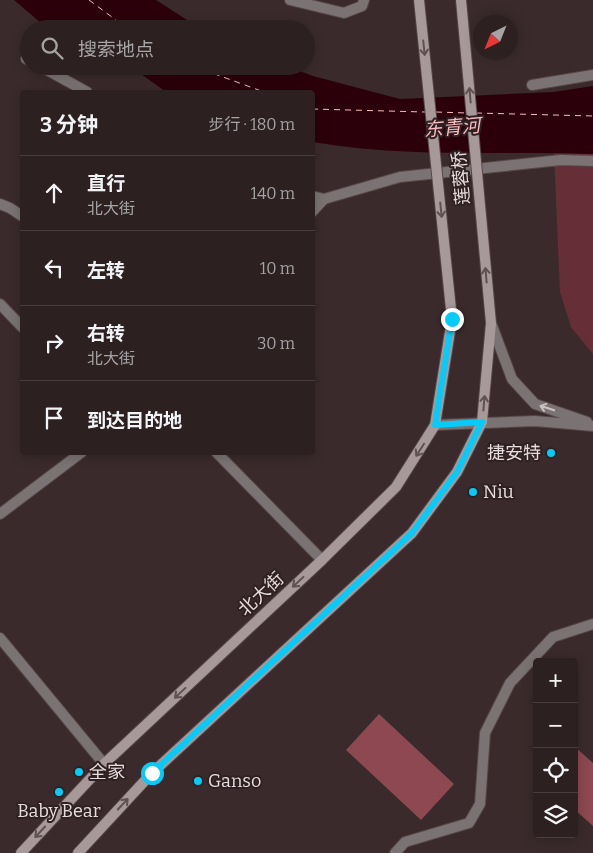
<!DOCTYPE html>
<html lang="zh">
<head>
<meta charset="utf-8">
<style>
  body { margin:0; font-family:Bitter,"Noto Sans SC",serif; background:#342829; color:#f1f3f6 }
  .controls { position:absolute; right:15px; bottom:15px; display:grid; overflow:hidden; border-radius:5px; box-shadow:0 2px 12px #0003 }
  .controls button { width:45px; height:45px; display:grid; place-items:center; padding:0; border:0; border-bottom:1px solid #483e3e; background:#2c2020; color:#f1f3f6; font:25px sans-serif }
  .compass { position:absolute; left:473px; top:15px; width:45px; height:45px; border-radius:50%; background:#2c2020; box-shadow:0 2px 12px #0003; rotate:223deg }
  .stop { position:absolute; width:15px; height:15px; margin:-11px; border:4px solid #06cbf9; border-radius:50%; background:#fff }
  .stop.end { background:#06cbf9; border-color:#fff; box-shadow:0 1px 5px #0008 }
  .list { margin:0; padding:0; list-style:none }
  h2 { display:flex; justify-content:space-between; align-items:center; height:65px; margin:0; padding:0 20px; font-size:21px }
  h2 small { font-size:16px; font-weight:400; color:#a6a3a5 }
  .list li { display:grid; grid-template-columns:32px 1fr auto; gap:15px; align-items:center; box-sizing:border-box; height:75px; padding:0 20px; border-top:1px solid #483e3e }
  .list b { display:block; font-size:19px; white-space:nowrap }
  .list p { margin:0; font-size:16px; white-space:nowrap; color:#a6a3a5 }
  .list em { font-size:16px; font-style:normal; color:#a6a3a5 }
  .icon { flex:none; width:28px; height:28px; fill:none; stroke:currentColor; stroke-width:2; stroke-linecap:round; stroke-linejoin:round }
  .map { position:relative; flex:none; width:593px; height:853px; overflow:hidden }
  .search { position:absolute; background:#2c2020; box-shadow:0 2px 12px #0003; left:20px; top:20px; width:295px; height:55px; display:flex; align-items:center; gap:12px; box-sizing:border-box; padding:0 18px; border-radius:28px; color:#a6a3a5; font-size:19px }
  .panel { position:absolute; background:#2c2020; box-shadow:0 2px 12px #0003; left:20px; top:90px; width:295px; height:365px; border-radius:5px }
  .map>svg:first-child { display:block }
</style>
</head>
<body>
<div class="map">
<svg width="593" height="853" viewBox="0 0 593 853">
  <rect width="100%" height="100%" fill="#3a2a2b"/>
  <path fill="#662f37" d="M554,153L593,154V354L571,327L560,292Z"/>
  <path fill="#2c000a" d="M14,0H156L201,29H48Z
    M130,66H286L313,76L400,99L553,92L593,86V154C499,151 405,158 313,142L312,92H166Z"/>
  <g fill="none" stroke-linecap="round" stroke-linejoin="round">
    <path stroke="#fbbbc1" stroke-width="1" stroke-dasharray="6 5" stroke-linecap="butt" d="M89,0L128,29
      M193,66L264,92
      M312,109L425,112
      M436,112L467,113
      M476,113L593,116"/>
  </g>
  <path fill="#8d4851" d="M379,714L454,784L421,820L346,750Z
    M574,746L593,763V826L574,809Z"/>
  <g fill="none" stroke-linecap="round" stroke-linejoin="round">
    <g stroke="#564647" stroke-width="12">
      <path id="service" d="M290,0L344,13L362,6L364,0
        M26,59L29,60
        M40,66L87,92
        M532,85L593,75
        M312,196L324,199L400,177L561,160L593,161"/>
    </g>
    <g stroke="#564647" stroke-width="12">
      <path id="minor" d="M0,204L10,208L22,216
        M312,212L324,199
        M0,304L22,327
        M216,452L322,560
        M0,514L82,452
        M395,853L405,842L469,823L480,804L485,733L510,683L553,637L593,624"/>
    </g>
    <g stroke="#564647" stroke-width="12">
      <path id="tertiary" d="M491,323L512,379L535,404L587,422
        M435,425L535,421L593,426
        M0,638L104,764"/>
    </g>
    <g stroke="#564647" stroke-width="12">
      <path id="secondary" d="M21,853L104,764L322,560L396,487L435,425L452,319
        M78,853L152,773L412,533L457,472L482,422L491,323"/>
    </g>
    <use href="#service" stroke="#7b7373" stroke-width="10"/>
    <use href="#minor" stroke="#7b7373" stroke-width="10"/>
    <use href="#tertiary" stroke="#7b7373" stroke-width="10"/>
    <use href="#secondary" stroke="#a7999a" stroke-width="10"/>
    <g stroke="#564647" stroke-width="12" stroke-linecap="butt">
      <path id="secondary-bridge" d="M419,0L452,319
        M461,0L491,323"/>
    </g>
    <use href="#secondary-bridge" stroke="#a7999a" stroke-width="10"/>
  </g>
  <defs><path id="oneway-shaft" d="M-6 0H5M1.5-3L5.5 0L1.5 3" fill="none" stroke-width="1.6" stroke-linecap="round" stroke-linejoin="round" transform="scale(1.25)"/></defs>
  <g stroke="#5f5052">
    <use href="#oneway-shaft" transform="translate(424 48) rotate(84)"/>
    <use href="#oneway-shaft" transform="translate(470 95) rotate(-95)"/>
    <use href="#oneway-shaft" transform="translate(441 210) rotate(84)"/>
    <use href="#oneway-shaft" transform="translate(486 275) rotate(-95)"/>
    <use href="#oneway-shaft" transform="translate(484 403) rotate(-85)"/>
    <use href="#oneway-shaft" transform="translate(420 450) rotate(123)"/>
    <use href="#oneway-shaft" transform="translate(298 582) rotate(137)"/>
    <use href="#oneway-shaft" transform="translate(180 693) rotate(137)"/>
    <use href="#oneway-shaft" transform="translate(123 804) rotate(-47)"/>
    <use href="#oneway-shaft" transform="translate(40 832) rotate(133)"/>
  </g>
  <use stroke="#ccc2c2" href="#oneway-shaft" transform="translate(547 408) rotate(-162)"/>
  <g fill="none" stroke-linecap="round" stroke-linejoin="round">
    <path stroke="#06cbf9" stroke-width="6" d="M152,773L412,533L457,472L482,422L435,425L452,319"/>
  </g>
  <g fill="#06cbf9" stroke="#2f2022" stroke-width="2">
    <circle cx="551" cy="453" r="5"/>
    <circle cx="473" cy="492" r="5"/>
    <circle cx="79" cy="772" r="5"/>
    <circle cx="198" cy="781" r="5"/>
    <circle cx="59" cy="792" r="5"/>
  </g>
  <g text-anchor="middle" stroke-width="4" stroke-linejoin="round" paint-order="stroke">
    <g font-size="18" fill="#e7dcdd" stroke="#2f2022">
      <text transform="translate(461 178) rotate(-95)" y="6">莲蓉桥</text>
      <text transform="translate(261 594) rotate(-43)" y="6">北大街</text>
    </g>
    <g font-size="18" fill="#e7dcdd" stroke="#2f2022" text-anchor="start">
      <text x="541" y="459" text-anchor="end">捷安特</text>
      <text x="483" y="498">Niu</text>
      <text x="89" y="778">全家</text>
      <text x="208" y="787">Ganso</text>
      <text x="59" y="817" text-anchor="middle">Baby Bear</text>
    </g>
    <g font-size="19" font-style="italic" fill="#fbbbc1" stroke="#2f2022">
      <text transform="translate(452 127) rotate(-5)" y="7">东青河</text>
    </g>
  </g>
</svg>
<div class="controls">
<button>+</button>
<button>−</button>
<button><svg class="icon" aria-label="locate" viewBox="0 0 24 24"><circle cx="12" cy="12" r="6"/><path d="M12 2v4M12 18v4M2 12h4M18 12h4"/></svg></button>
<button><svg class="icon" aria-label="layers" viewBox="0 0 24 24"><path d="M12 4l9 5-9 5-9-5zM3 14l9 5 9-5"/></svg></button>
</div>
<svg class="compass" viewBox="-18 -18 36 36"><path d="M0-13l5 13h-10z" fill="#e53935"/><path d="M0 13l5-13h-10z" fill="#a6a3a5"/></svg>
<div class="stop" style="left:152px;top:773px"></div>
<div class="stop end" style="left:452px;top:319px"></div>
<div class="search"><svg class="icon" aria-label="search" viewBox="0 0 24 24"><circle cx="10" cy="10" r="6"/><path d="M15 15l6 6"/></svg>搜索地点</div>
<section class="panel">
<h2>3 分钟<small>步行 · 180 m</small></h2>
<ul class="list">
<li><svg class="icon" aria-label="ahead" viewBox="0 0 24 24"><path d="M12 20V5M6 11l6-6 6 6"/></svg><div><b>直行</b><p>北大街</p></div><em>140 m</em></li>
<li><svg class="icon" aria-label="left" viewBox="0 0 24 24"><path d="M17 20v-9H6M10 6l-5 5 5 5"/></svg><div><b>左转</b></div><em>10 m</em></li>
<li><svg class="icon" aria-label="right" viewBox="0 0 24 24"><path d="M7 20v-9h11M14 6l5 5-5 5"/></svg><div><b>右转</b><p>北大街</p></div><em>30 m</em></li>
<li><svg class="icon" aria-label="arrive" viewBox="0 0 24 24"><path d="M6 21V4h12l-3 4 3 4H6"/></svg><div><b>到达目的地</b></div></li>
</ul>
</section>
</div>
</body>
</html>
